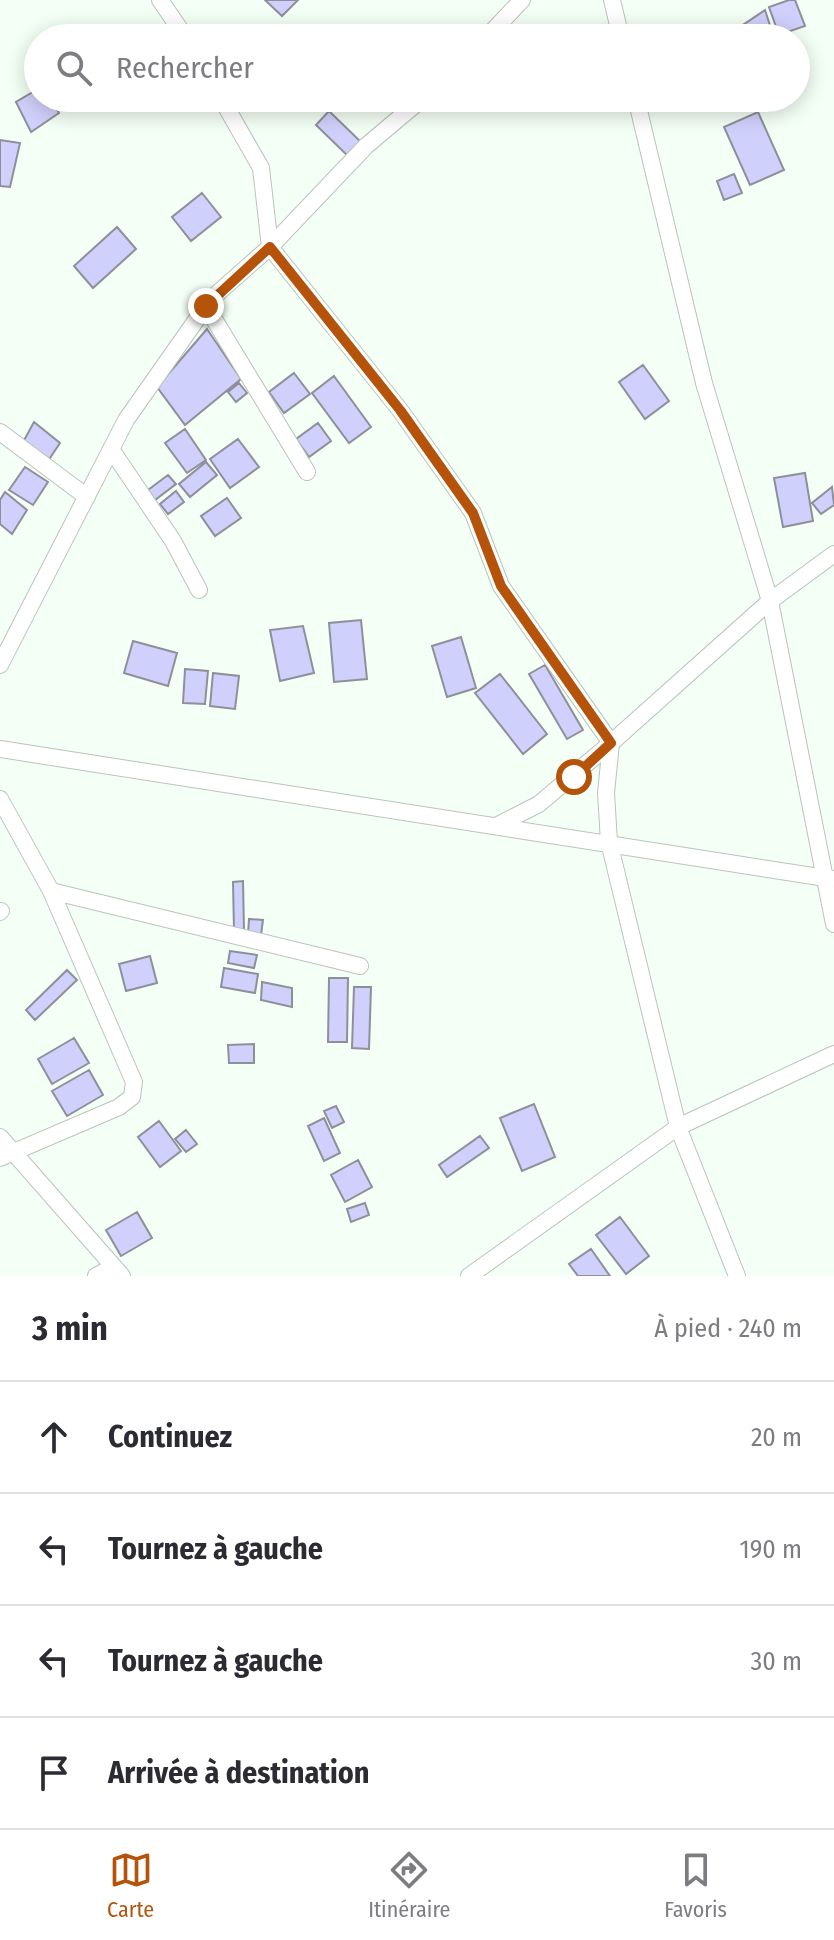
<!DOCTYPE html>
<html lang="fr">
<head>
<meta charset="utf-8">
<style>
  body { margin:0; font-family:"Fira Sans Condensed",sans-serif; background:#f2f2f3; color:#2b2b33 }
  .stop { position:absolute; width:24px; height:24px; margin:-18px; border:6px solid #b45309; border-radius:50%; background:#fff }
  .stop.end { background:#b45309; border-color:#fff; box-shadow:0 2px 8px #0008 }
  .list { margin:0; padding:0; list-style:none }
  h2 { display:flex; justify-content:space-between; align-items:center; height:104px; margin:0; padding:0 32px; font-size:34px }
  h2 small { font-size:26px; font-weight:400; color:#7c7c81 }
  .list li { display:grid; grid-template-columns:52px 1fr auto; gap:24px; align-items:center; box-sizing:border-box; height:112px; padding:0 32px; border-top:2px solid #e1e1e2 }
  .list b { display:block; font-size:30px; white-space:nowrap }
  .list em { font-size:26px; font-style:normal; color:#7c7c81 }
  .icon { flex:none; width:44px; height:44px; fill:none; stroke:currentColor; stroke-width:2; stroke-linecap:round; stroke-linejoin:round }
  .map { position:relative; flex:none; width:834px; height:1276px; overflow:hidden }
  .search { position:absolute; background:#fff; box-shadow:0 4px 20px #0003; left:24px; right:24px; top:24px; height:88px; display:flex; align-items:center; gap:20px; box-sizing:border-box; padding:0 28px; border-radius:44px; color:#7c7c81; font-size:30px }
  .sheet { height:552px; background:#fff }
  nav { display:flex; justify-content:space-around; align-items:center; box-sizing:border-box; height:112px; border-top:2px solid #e1e1e2; background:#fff; font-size:22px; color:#7c7c81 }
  nav a { display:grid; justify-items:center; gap:4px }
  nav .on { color:#b45309 }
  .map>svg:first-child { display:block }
</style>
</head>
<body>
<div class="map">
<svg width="834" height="1276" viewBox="0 0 834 1276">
  <rect width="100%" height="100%" fill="#f4fff5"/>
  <path fill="#d0d0fc" stroke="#8f8f9a" stroke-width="2" d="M265,0H298L282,16Z
    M789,0H795L805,26L779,35L769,7Z
    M765,10L774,38H733L731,33Z
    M38,89V98H55L52,102L59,113L31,132L16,102Z
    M329,111L362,143L349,157L316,125Z
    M758,112L784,170L750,185L724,127Z
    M0,140L20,143L10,187L0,186Z
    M734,174L742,193L724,200L717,181Z
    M202,193L221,217L191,241L172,217Z
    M117,227L136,249L93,288L74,266Z
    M207,329L241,379L185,425L157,387Z
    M643,365L669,401L645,419L619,382Z
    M294,373L310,394L284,413L269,392Z
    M334,376L371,427L349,443L312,393Z
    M239,383L247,393L236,402L228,392Z
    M34,422L60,443L46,464L22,444Z
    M318,423L331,441L309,457L296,439Z
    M185,429L206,460L187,473L165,443Z
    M238,439L259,467L230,488L210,459Z
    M206,462L217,475L190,497L179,484Z
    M25,467L48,482L33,505L9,490Z
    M805,473L813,521L783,527L774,478Z
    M168,475L176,484L155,500L148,490Z
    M832,487L834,505L821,514L812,503Z
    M176,491L184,502L168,514L160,504Z
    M5,492L27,510L12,534L0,524V500Z
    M227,498L241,518L215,536L201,516Z
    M361,620L367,679L334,682L329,623Z
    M303,626L314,673L280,681L270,630Z
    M461,637L476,688L447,697L432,646Z
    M133,641L177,653L168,686L124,673Z
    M545,665L583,730L567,739L529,674Z
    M185,669L208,671L205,704L183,703Z
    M213,673L239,676L235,709L210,706Z
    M500,674L547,734L523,754L475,693Z
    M243,881L244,930H234L233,882Z
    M249,919L263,920L261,935L248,934Z
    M230,951L257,955L254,968L228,963Z
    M150,956L157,983L126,991L119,964Z
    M224,968L258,974L255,993L221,987Z
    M67,970L77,980L35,1020L26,1010Z
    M329,978H348L347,1042H328Z
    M262,982L292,988V1007L261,1000Z
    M354,987H371L369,1049L352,1048Z
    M74,1038L89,1063L52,1084L38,1059Z
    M254,1044V1063H229L228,1045Z
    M89,1070L103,1095L67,1116L52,1091Z
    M534,1104L555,1157L522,1171L500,1118Z
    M336,1106L344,1122L332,1128L324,1111Z
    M324,1118L340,1153L324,1161L308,1126Z
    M159,1121L181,1151L160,1167L138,1137Z
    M186,1130L197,1144L186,1152L175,1139Z
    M480,1136L489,1148L447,1177L439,1165Z
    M358,1160L372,1187L345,1202L331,1175Z
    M365,1203L369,1215L351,1222L347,1209Z
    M137,1212L152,1238L121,1256L106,1230Z
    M620,1217L649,1256L626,1274L596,1235Z
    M591,1249L610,1276H578L569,1264Z"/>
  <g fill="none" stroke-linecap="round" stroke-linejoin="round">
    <g stroke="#bac4bb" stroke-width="18">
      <path id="street" d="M160,0L186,38
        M612,0L621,38
        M486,38L522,0
        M221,98L261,168L270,247L400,410L473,513L501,586L611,743L539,804L498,825
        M636,98L704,383L770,601L834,924
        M206,306L307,472
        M0,432L87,497
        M111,449L173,541L199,590
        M0,665L126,420L211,299L270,247L366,146L423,98
        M0,749L832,879
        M0,799L51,891L134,1082L132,1097L119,1107L0,1158
        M51,891L360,966
        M0,912L1,911
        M0,1137L122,1276
        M96,1276L113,1267
        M469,1276L678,1127L834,1054
        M737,1276L678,1127L609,842L606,793L611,743L770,601L834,554"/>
    </g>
    <use href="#street" stroke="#fff" stroke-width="16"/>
  </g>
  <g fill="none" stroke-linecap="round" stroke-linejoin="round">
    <path stroke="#b45309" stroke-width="10" d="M206,306L270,247L400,410L473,513L501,586L611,743L574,777"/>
  </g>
</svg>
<div class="stop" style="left:574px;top:777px"></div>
<div class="stop end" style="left:206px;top:306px"></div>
<div class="search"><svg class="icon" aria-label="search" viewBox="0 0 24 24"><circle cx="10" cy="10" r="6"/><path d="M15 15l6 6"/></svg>Rechercher</div>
</div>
<section class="sheet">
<h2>3 min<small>À pied · 240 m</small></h2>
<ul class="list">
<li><svg class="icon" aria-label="ahead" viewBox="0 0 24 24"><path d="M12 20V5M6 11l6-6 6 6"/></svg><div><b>Continuez</b></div><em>20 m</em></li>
<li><svg class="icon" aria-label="left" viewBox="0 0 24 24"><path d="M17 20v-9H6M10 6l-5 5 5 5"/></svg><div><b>Tournez à gauche</b></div><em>190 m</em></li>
<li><svg class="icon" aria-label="left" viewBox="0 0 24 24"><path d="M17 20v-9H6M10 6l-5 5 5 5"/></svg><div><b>Tournez à gauche</b></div><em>30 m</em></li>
<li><svg class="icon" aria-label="arrive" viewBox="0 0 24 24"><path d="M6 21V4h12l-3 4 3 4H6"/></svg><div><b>Arrivée à destination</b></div></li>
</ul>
</section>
<nav>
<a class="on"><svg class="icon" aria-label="map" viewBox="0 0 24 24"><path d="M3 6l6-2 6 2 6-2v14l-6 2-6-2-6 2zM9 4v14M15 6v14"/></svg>Carte</a>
<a><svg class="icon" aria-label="directions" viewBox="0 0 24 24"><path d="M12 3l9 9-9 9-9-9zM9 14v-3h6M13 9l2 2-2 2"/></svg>Itinéraire</a>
<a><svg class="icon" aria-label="saved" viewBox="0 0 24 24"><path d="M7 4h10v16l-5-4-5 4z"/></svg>Favoris</a>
</nav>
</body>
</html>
